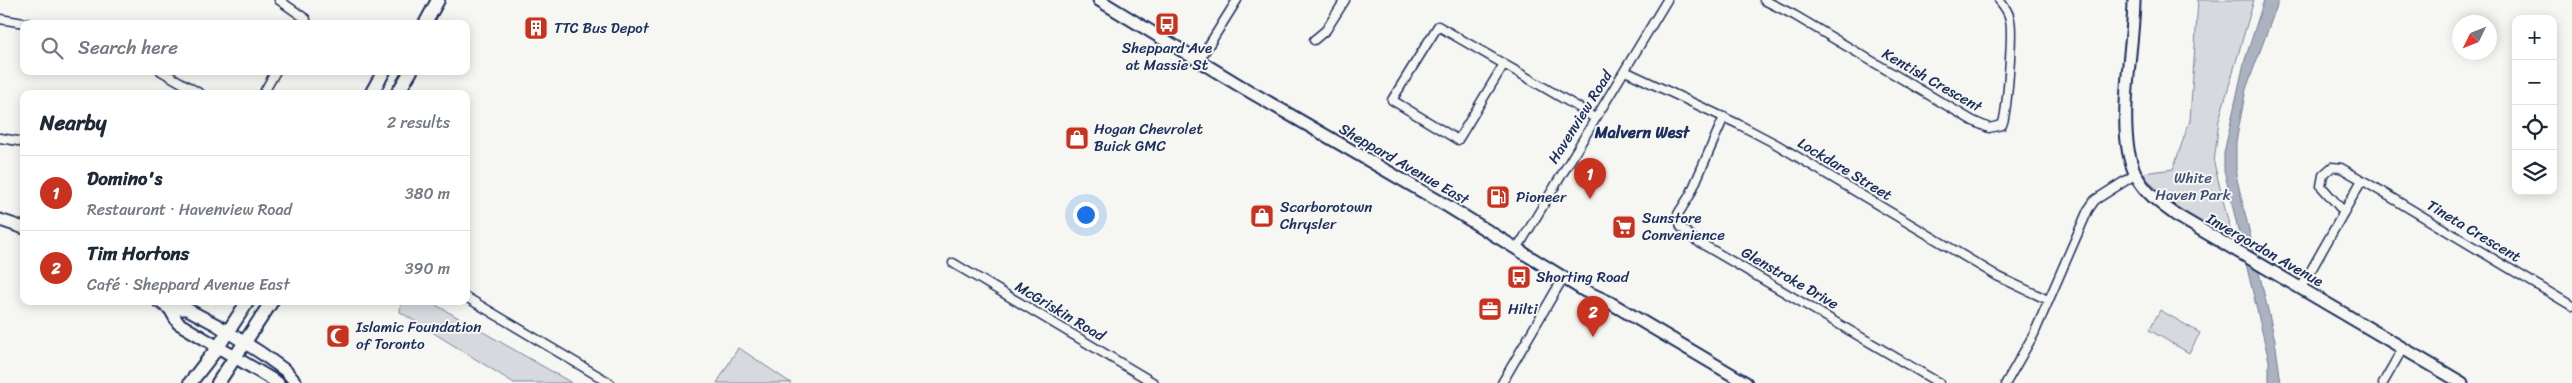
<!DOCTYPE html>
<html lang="en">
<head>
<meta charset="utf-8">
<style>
  body { margin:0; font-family:Sriracha,sans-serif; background:#f6f6f7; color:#1f2937 }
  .controls { position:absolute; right:15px; top:15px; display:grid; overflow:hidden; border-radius:10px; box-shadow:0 2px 12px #0003 }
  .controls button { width:45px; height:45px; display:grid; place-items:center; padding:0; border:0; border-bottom:1px solid #e0e1e3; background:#fff; color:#1f2937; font:25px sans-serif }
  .compass { position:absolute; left:2452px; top:15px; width:45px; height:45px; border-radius:50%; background:#fff; box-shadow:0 2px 12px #0003; rotate:227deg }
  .you { position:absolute; left:1085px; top:214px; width:18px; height:18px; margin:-12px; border:4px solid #fff; border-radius:50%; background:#1a73e8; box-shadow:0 0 0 8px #1a73e833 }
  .badge { display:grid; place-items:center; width:32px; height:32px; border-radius:50%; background:#c8321e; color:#fff; font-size:16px; font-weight:700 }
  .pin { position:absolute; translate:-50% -41px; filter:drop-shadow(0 1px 2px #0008) }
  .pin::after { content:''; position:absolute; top:26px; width:18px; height:15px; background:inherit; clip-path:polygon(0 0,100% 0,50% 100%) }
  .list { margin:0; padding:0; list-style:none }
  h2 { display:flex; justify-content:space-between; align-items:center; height:65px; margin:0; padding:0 20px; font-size:21px }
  h2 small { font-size:16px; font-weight:400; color:#747a83 }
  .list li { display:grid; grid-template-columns:32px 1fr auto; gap:15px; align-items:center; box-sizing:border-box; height:75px; padding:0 20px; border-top:1px solid #e0e1e3 }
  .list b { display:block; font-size:19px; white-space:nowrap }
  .list p { margin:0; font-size:16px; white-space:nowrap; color:#747a83 }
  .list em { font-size:16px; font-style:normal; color:#747a83 }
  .icon { flex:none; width:28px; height:28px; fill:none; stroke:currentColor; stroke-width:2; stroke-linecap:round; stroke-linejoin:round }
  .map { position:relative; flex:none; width:2572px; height:383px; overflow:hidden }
  .search { position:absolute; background:#fff; box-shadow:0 2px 12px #0003; left:20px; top:20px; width:450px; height:55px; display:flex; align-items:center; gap:12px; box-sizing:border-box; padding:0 18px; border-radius:10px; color:#747a83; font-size:19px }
  .panel { position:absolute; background:#fff; box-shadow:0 2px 12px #0003; left:20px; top:90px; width:450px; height:215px; border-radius:10px }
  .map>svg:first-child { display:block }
</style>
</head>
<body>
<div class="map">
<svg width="2572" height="383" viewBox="0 0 2572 383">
  <rect width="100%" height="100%" fill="#f6f6f2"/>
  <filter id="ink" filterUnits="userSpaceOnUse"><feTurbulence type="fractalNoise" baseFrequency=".02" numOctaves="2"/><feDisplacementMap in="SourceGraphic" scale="10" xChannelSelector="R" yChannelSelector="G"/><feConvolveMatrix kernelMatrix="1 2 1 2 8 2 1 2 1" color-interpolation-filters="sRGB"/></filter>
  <g filter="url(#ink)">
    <path fill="#d6d9dd" stroke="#78849e" d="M2198,0H2254L2219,120L2214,163L2233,241C2201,222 2165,205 2143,173L2173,169L2190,120Z
      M401,301H429L572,383H514L400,312Z
      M2160,310L2200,333L2189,353L2149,330Z
      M738,348L742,350L791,383H717Z"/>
    <path fill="#abb2c0" stroke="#717e99" d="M2264,0H2279L2246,89L2236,142V175L2275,340L2281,383H2269V361L2224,170V153L2244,63Z"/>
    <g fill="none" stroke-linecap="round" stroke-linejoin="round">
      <g stroke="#1b2f5e" stroke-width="11">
        <path id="street" d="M279,0L306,19V24
          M1764,0L1794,15L1973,121L1989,128L2002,125C2007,116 2013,32 2010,20C2009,12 2004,6 1999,0
          M0,19L30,24
          M1314,40L1326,30L1345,0
          M1199,61L1237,0
          M1504,64L1458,140L1392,100L1438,26L1583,110L1594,118
          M161,71L201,94
          M1625,71L1738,124L1776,144L1999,277L2048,300
          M263,94L276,71
          M1724,117L1690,195L1678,214L1681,227L1692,238L1939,383
          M0,138L24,142
          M2344,212L2321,186L2323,175L2332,167L2341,168L2362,180
          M1517,249L1667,0
          M953,263L1154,383
          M2301,288L2362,180L2572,306
          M466,297L610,383
          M1502,383L1563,278
          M2006,383L2034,334L2088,210L2095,200L2136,174
          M2383,383L2403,348"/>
      </g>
      <g stroke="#1b2f5e" stroke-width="15">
        <path id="secondary" d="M1099,0L1242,87L1449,207L1585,291L1609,302L1746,383
          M2134,0C2134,48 2114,132 2136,175C2145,193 2161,204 2176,215L2462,383
          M0,220L24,228
          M158,301L170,309L178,323L278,383
          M170,309H187L217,325L261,353L286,371L296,383"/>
      </g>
      <g stroke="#1b2f5e" stroke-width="16">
        <path id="primary" d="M425,24L438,0
          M371,94L384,71
          M397,94L411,71
          M190,383L218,347L248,301
          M218,383L272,301"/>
      </g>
      <use href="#street" stroke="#f6f6f2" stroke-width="8"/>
      <use href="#secondary" stroke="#f6f6f2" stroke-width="11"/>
      <use href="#primary" stroke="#f6f6f2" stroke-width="12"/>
    </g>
  </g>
  <defs>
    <g id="bus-square" transform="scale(1.25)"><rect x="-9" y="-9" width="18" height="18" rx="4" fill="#c8321e" stroke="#f6f6f2"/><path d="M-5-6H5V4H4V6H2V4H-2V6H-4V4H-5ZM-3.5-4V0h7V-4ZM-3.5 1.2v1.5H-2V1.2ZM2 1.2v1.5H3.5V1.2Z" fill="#fff"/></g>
    <g id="building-square" transform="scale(1.25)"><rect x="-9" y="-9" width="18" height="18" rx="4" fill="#c8321e" stroke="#f6f6f2"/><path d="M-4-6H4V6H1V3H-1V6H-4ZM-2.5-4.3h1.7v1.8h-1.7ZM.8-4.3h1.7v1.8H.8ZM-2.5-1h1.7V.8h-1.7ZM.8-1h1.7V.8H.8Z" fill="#fff"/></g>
    <g id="shop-square" transform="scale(1.25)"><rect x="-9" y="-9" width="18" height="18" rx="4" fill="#c8321e" stroke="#f6f6f2"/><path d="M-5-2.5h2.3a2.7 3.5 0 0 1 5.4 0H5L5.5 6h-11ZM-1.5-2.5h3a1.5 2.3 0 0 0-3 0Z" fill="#fff"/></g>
    <g id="fuel-square" transform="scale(1.25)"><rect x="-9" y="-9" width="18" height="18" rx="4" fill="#c8321e" stroke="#f6f6f2"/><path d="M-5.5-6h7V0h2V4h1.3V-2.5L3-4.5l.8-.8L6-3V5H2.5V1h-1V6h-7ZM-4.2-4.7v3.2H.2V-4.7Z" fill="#fff"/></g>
    <g id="supermarket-square" transform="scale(1.25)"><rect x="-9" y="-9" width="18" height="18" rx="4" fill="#c8321e" stroke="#f6f6f2"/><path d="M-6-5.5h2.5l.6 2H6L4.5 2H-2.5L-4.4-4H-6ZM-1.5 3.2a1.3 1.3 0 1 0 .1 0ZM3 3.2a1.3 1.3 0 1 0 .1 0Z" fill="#fff"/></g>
    <g id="office-square" transform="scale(1.25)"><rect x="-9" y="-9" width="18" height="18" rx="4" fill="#c8321e" stroke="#f6f6f2"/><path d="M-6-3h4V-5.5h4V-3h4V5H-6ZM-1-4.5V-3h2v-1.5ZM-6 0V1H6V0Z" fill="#fff"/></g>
    <g id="mosque-square" transform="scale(1.25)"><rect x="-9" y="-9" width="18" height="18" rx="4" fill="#c8321e" stroke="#f6f6f2"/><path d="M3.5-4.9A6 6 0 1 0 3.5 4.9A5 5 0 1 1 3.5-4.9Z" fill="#fff"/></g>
  </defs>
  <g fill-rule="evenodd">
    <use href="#bus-square" x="1167" y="24"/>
    <use href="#building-square" x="536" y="28"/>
    <use href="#shop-square" x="1077" y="138"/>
    <use href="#fuel-square" x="1498" y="197"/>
    <use href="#shop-square" x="1262" y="216"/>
    <use href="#supermarket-square" x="1624" y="227"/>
    <use href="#bus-square" x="1519" y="277"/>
    <use href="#office-square" x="1490" y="309"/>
    <use href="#mosque-square" x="338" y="336"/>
  </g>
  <g text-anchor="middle" stroke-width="4" stroke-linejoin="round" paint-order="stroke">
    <g font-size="15" fill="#1b2f5e" stroke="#f6f6f2" text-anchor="start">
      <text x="554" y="33">TTC Bus Depot</text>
      <text x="1167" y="53" text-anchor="middle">Sheppard Ave<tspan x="1167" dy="17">at Massie St</tspan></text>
      <text x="1094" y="134">Hogan Chevrolet<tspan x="1094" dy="17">Buick GMC</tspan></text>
      <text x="1516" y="202">Pioneer</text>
      <text x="1280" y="212">Scarborotown<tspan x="1280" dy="17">Chrysler</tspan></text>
      <text x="1642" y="223">Sunstore<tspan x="1642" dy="17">Convenience</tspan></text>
      <text x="1536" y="282">Shorting Road</text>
      <text x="1508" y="314">Hilti</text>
      <text x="356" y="332">Islamic Foundation<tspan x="356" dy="17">of Toronto</tspan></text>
    </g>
    <g font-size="15" fill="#1b2f5e" stroke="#f6f6f2">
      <text transform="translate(1932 80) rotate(30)" y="5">Kentish Crescent</text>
      <text transform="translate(1580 117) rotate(-58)" y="5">Havenview Road</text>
      <text transform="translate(1404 164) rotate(30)" y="5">Sheppard Avenue East</text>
      <text transform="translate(1845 169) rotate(31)" y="5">Lockdare Street</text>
      <text transform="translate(2474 231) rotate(31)" y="5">Tineta Crescent</text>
      <text transform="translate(2265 250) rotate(30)" y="5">Invergordon Avenue</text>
      <text transform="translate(1790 278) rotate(30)" y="5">Glenstroke Drive</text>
      <text transform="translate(1060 311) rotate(31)" y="5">McGriskin Road</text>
    </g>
    <g font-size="15" fill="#405177" stroke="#f6f6f2">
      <text x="2193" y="183">White<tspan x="2193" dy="17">Haven Park</tspan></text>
    </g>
    <g font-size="16" font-weight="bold" fill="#1b2f5e" stroke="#f6f6f2">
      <text x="1642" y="138">Malvern West</text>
    </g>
  </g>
</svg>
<div class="controls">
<button>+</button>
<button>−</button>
<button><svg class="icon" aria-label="locate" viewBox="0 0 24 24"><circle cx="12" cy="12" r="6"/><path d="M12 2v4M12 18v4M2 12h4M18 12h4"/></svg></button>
<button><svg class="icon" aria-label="layers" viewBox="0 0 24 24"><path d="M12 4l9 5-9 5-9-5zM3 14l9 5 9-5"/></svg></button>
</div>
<svg class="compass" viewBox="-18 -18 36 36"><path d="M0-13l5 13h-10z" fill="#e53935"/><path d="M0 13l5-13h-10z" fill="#747a83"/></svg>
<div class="you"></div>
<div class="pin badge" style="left:1590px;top:199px">1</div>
<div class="pin badge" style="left:1593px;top:337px">2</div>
<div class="search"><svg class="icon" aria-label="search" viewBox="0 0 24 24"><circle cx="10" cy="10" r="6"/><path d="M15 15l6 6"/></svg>Search here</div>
<section class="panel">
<h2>Nearby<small>2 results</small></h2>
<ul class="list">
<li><span class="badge">1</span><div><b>Domino's</b><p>Restaurant · Havenview Road</p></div><em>380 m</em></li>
<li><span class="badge">2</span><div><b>Tim Hortons</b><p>Café · Sheppard Avenue East</p></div><em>390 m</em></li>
</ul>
</section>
</div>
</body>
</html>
